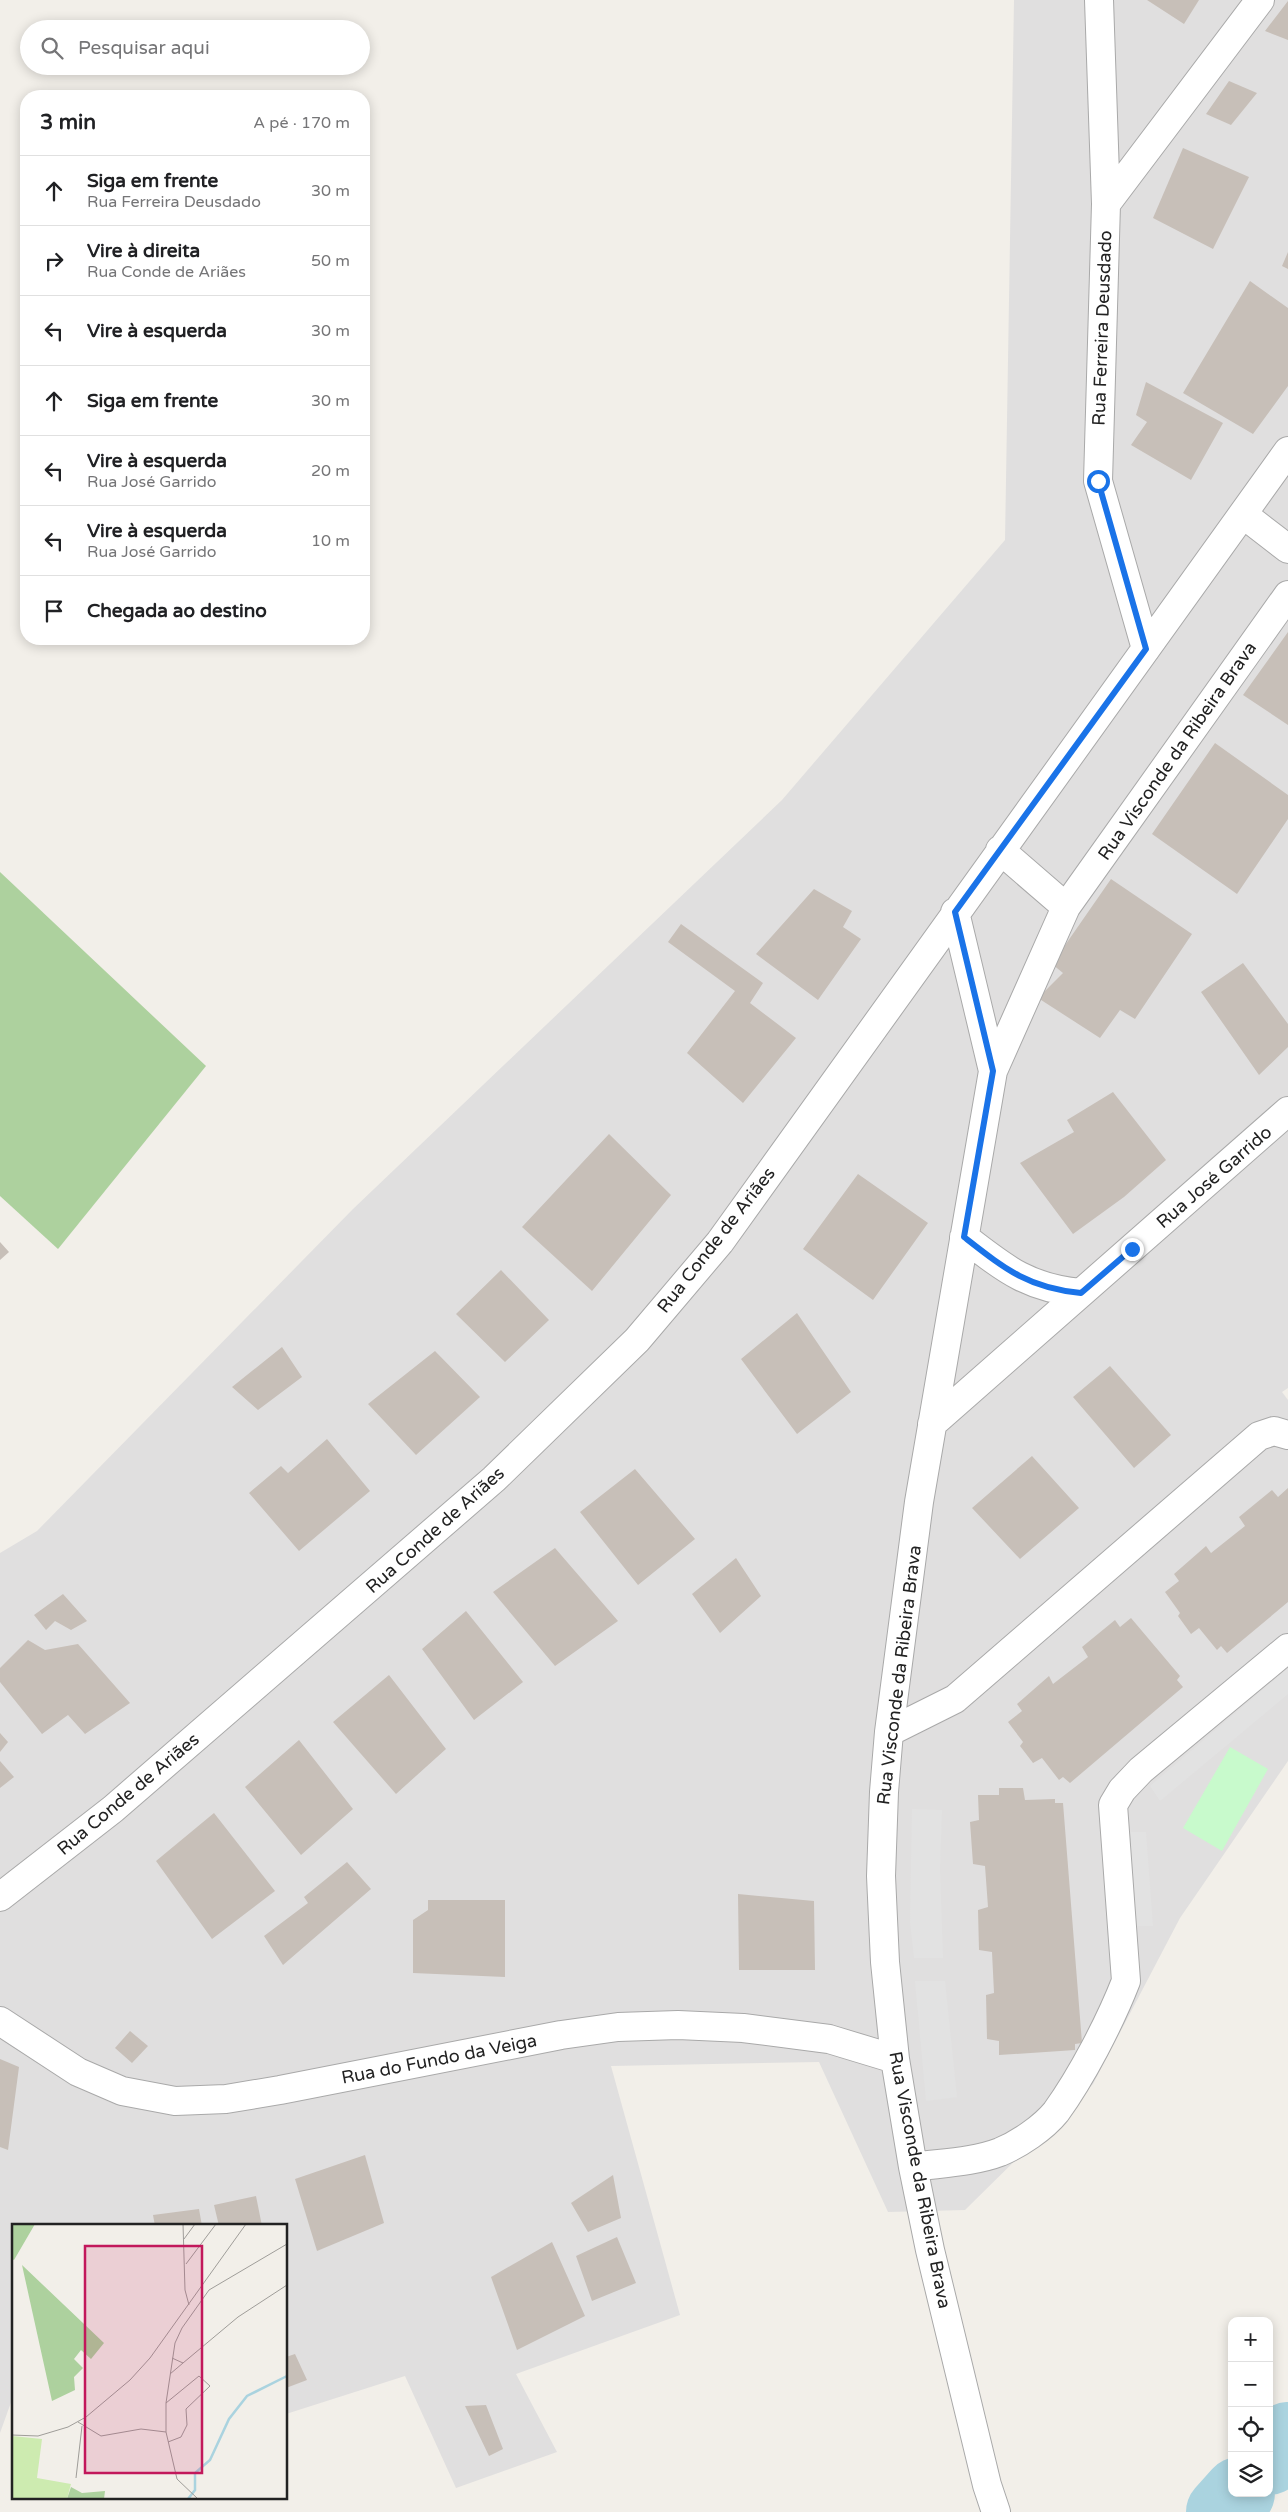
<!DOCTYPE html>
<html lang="pt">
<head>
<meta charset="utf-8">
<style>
  body { margin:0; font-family:"Varela Round",sans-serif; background:#f6f6f6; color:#202124 }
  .controls { position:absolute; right:15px; bottom:15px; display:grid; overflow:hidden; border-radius:10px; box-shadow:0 2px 12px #0003 }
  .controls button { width:45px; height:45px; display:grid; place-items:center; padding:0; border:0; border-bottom:1px solid #e0e0e0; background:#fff; color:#202124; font:25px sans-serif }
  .stop { position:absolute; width:15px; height:15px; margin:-11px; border:4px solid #1a73e8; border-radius:50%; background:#fff }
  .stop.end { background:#1a73e8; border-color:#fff; box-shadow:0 1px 5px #0008 }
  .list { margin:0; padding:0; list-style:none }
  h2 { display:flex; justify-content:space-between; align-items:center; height:65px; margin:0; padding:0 20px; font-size:21px }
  h2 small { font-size:16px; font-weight:400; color:#757577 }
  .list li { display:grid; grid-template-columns:32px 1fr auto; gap:15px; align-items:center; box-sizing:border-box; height:70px; padding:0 20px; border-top:1px solid #e0e0e0 }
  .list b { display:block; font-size:19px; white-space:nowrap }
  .list p { margin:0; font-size:16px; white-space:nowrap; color:#757577 }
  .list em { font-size:16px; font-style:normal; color:#757577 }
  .icon { flex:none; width:28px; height:28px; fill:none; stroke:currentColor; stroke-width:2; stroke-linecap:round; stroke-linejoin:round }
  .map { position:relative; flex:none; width:1288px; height:2512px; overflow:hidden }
  .search { position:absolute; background:#fff; box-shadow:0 2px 12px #0003; left:20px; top:20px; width:350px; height:55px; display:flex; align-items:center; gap:12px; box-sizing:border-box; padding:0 18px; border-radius:28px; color:#757577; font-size:19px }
  .panel { position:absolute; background:#fff; box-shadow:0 2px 12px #0003; left:20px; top:90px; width:350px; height:555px; border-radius:20px }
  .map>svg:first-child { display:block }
</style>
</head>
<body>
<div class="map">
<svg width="1288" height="2512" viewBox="0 0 1288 2512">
  <rect width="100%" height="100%" fill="#f2efe9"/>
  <path fill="#e0dfdf" d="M1014,0H1288V1388L1282,1392L1288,1400V1761L1180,1918L1093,2084L965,2210L888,2212L819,2062L611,2066L680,2315L516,2374L557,2452L456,2488L405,2376L286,2414V2226H14V2394L0,2433V1553L37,1531L353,1209L782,800L1005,540Z"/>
  <path fill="#add19e" d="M0,872L206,1066L58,1249L0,1196Z"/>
  <path fill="#c8facc" d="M1230,1747L1268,1769L1222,1851L1183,1828Z"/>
  <path fill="#e2e2e2" d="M1288,1668V1694L1160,1801L1150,1786Z
    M912,1809L942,1810L940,1868L943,1958H914L910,1922Z
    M1130,1832H1146L1153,1926H1136Z
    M915,1981H945L957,2097L926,2101Z"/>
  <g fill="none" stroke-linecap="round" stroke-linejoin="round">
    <path stroke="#aad3df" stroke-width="72" d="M1269,2459L1288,2438
      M1222,2512L1239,2493"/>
  </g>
  <path fill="#c7bfb8" d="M1147,0H1199L1184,24Z
    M1288,1V40L1265,31Z
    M1229,81L1257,93L1231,125L1206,114Z
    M1183,148L1249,177L1213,249L1153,218Z
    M1288,252V269L1282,266Z
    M1250,281L1288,308V386L1253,434L1183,393Z
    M1146,382L1223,423L1191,480L1131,445L1147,422L1136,415Z
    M1288,632V725L1243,695Z
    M1215,743L1288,795V819L1237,894L1152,834Z
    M1111,879L1192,934L1135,1019L1120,1010L1100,1038L1038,998L1063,973L1052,964Z
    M814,889L852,911L843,927L861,939L818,1000L756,954Z
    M681,924L763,983L750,1003L796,1038L743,1103L687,1053L735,991L668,942Z
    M1243,963L1288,1024V1047L1259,1075L1201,992Z
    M1113,1092L1166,1160L1124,1197L1073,1234L1020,1163L1074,1132L1067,1120Z
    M609,1134L671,1195L592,1291L522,1227Z
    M858,1174L928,1223L873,1300L803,1249Z
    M0,1242L9,1252L0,1260Z
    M501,1270L549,1320L505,1362L456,1314Z
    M797,1313L851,1392L797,1434L741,1359Z
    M282,1347L302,1377L258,1410L232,1387Z
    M435,1351L480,1397L416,1455L368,1404Z
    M1110,1366L1171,1435L1134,1468L1073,1397Z
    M327,1439L370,1491L299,1551L249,1493L281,1466L288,1473Z
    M1032,1456L1079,1508L1020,1559L972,1508Z
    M635,1469L695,1539L638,1585L580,1512Z
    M1288,1488V1602L1227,1653L1221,1646L1217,1650L1199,1628L1191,1634L1178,1616L1180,1613L1165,1592L1179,1581L1174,1574L1206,1546L1211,1553L1245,1526L1239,1517L1272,1490L1278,1497Z
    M555,1548L618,1621L555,1666L493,1592Z
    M736,1558L761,1596L720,1633L692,1594Z
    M63,1594L87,1621L71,1630L55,1621L46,1630L34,1615Z
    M466,1611L523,1682L474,1720L422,1649Z
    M1131,1618L1180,1676L1177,1680L1183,1687L1070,1783L1063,1777L1059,1780L1042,1758L1033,1763L1020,1746L1023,1742L1008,1722L1022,1711L1017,1704L1049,1676L1053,1684L1088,1657L1082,1647L1115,1620L1120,1627Z
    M28,1640L45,1650L78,1644L130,1703L85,1734L68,1715L42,1734L0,1682V1668Z
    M389,1675L446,1749L396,1794L333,1722Z
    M0,1733L8,1742L0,1752Z
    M299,1740L353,1809L301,1855L245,1787Z
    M0,1761L14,1777L0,1788Z
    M999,1788H1023L1025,1800L1055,1799V1803H1063L1082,2043L1075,2044V2050L999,2055V2041L987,2039L986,1995L994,1993L992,1952L979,1950L978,1910L988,1907L985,1866L973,1864L970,1822L979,1820L978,1795H999Z
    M214,1813L275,1891L212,1939L156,1861Z
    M347,1862L371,1889L283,1965L264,1936L308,1903L304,1897Z
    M738,1894L814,1901L815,1970H739Z
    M428,1900H505V1977L413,1973V1920L428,1910Z
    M130,2031L148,2046L132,2063L115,2048Z
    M0,2059L19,2067L8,2150L0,2147Z
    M365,2155L384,2223L317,2251L295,2179Z
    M613,2175L621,2218L588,2232L571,2203Z
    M256,2196L262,2226H219L214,2205Z
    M199,2209L202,2226H155L153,2215Z
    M617,2237L636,2283L592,2301L576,2256Z
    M552,2242L585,2316L517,2350L491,2277Z
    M295,2354L307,2380L286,2388V2357Z
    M486,2405L503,2449L489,2456L465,2406Z"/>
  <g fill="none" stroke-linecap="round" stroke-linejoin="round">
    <g stroke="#a9a9a9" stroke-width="30">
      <path id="minor" d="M1099,0L1106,204L1098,481L1146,649
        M1106,204L1260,0
        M1244,515L1288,549
        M1000,850L1066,907
        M955,912L993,1071
        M964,1237C1005,1269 1028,1288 1081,1293L1288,1111
        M932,1424L1081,1293
        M889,1732L955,1699L1259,1436L1274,1431L1288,1435
        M0,1897L113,1809L494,1479L637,1340L720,1242L1288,451
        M0,2021L78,2072L122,2091L175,2101L226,2099L280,2090L561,2035L618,2027L678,2025L743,2028L829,2039L895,2059
        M913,2167C941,2163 974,2162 1000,2152C1019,2144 1043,2128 1056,2112C1082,2076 1110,2022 1126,1981L1113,1805L1122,1790L1141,1770L1288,1648
        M996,2512L987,2485L930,2250L913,2167L895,2059L885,1962L881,1876L884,1792L889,1732L919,1502L993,1071L1066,907L1288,595"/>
    </g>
    <use href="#minor" stroke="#fff" stroke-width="28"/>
  </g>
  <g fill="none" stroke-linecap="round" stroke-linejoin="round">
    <path stroke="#1a73e8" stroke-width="6" d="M1098,481L1146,649L955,912L993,1071L964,1237C1005,1269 1028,1288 1081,1293L1132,1249"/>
  </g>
  <g text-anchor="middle" stroke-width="5" stroke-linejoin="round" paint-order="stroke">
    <g font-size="18" fill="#222" stroke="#fff">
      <text transform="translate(1102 328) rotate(-88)" y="6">Rua Ferreira Deusdado</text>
      <text transform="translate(1177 751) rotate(-55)" y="6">Rua Visconde da Ribeira Brava</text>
      <text transform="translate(1214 1177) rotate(-41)" y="6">Rua José Garrido</text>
      <text transform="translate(716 1240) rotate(-52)" y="6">Rua Conde de Ariães</text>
      <text transform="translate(435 1530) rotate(-42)" y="6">Rua Conde de Ariães</text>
      <text transform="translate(899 1675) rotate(-83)" y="6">Rua Visconde da Ribeira Brava</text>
      <text transform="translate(128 1794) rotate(-40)" y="6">Rua Conde de Ariães</text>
      <text transform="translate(439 2059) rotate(-11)" y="6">Rua do Fundo da Veiga</text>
      <text transform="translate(920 2180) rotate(79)" y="6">Rua Visconde da Ribeira Brava</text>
    </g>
  </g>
  <g transform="translate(12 2224)">
    <rect width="275" height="275" fill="#f2efe9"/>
    <path d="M0,212L30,215L25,254L59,260L55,275H0Z" fill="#cdebb0"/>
    <path d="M0,0H23L2,36L0,35ZM10,41L92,119L79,135L69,126L62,135L71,144L62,153L63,166L40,177ZM59,263L70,269L93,267L92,275H55Z" fill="#add19e"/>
    <path fill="none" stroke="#aad3df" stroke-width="2.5" d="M176,275L183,266V249L198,236L217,195L235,172L275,152"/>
    <path fill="none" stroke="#9f9d99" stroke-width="1" d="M171,0L173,66L177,81M172,15L183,0M174,40L204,0M160,134L171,139L226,93L275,61M158,150L171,139M154,179L187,152L198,162L174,185L175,201L169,213L156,218M66,198L89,212L129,205L154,208M0,211L26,212L56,203L74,193L118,156L138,134L234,0M64,254L70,202M186,275L165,255L154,208V179L163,119L170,104L197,66L275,20"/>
    <path fill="#c2185b" fill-opacity="0.15" stroke="#c2185b" stroke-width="2.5" d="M73,22H190V249H73Z"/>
    <rect width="275" height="275" fill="none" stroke="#222" stroke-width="2.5"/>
  </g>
</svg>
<div class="controls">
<button>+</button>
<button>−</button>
<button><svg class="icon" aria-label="locate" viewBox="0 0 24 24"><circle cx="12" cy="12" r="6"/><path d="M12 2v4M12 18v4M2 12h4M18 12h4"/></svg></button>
<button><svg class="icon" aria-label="layers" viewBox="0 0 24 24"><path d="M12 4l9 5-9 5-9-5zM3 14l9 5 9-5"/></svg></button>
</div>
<div class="stop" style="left:1098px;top:481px"></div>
<div class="stop end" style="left:1132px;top:1249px"></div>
<div class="search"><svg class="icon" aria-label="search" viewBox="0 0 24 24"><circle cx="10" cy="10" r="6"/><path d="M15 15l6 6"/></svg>Pesquisar aqui</div>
<section class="panel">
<h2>3 min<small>A pé · 170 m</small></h2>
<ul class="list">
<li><svg class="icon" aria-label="ahead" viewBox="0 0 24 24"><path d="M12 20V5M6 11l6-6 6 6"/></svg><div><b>Siga em frente</b><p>Rua Ferreira Deusdado</p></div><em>30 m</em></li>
<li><svg class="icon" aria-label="right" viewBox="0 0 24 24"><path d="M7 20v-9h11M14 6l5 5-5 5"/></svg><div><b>Vire à direita</b><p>Rua Conde de Ariães</p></div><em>50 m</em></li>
<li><svg class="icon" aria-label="left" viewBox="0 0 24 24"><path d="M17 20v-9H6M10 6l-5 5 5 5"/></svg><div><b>Vire à esquerda</b></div><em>30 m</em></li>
<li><svg class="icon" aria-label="ahead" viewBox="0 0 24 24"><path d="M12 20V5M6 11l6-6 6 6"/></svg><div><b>Siga em frente</b></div><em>30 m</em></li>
<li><svg class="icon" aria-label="left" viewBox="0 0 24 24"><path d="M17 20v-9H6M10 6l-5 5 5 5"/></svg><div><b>Vire à esquerda</b><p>Rua José Garrido</p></div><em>20 m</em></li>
<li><svg class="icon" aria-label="left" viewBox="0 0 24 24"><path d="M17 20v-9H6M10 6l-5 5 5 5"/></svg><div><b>Vire à esquerda</b><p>Rua José Garrido</p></div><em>10 m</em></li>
<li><svg class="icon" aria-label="arrive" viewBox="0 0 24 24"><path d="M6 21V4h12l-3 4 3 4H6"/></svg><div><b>Chegada ao destino</b></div></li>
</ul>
</section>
</div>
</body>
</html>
